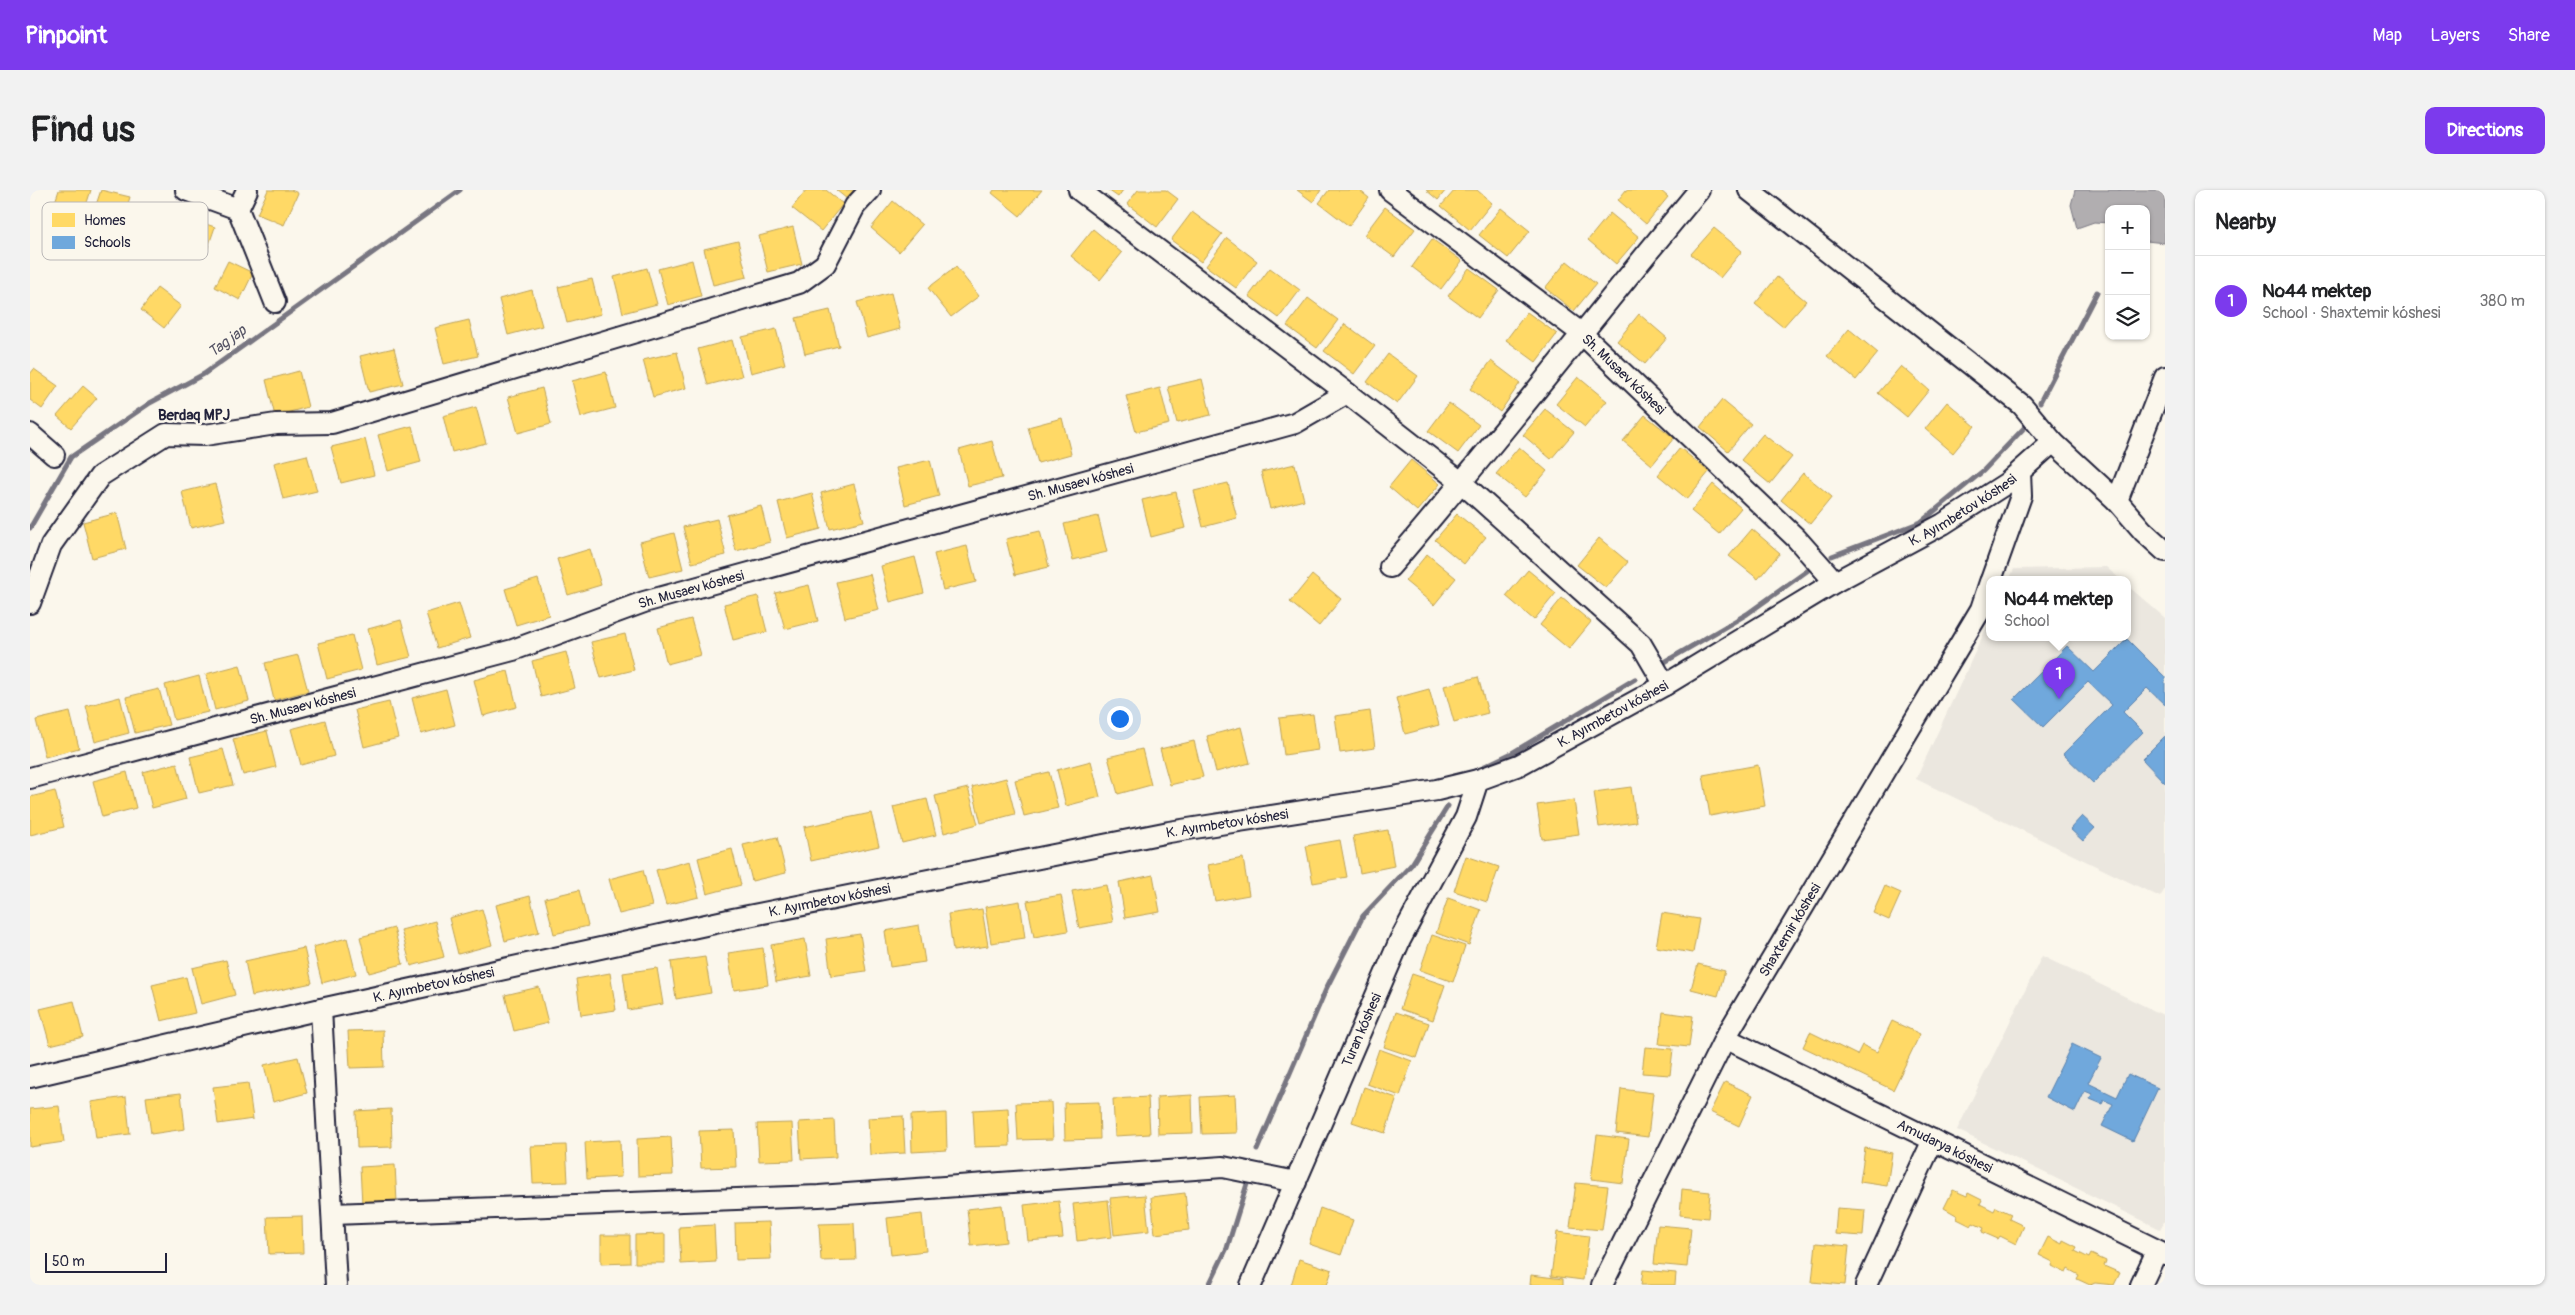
<!DOCTYPE html>
<html lang="en">
<head>
<meta charset="utf-8">
<style>
  body { margin:0; font-family:Pangolin,sans-serif; background:#f2f2f2; color:#202124 }
  .controls { position:absolute; right:15px; top:15px; display:grid; overflow:hidden; border-radius:10px; box-shadow:0 1px 4px #0004 }
  .controls button { width:45px; height:45px; display:grid; place-items:center; padding:0; border:0; border-bottom:1px solid #e0e0e0; background:#fff; color:#202124; font:25px sans-serif }
  .scale { position:absolute; left:15px; bottom:12px; width:122px; box-sizing:border-box; padding-left:5px; border:2px solid #22223b; border-top:0; font-size:14px; line-height:18px; white-space:nowrap; color:#22223b; -webkit-text-stroke:4px #fbf7ec; paint-order:stroke }
  .you { position:absolute; left:1089px; top:528px; width:18px; height:18px; margin:-12px; border:4px solid #fff; border-radius:50%; background:#1a73e8; box-shadow:0 0 0 8px #1a73e833 }
  .badge { display:grid; place-items:center; width:32px; height:32px; border-radius:50%; background:#7c3aed; color:#fff; font-size:16px; font-weight:700 }
  .pin { position:absolute; translate:-50% -41px; filter:drop-shadow(0 1px 2px #0008) }
  .pin::after { content:''; position:absolute; top:26px; width:18px; height:15px; background:inherit; clip-path:polygon(0 0,100% 0,50% 100%) }
  .popup { position:absolute; left:1956px; top:386px; width:145px; height:65px; box-sizing:border-box; display:grid; place-content:center; border-radius:10px; background:#fff; filter:drop-shadow(0 1px 4px #0005); font-size:16px; white-space:nowrap; color:#757577 }
  .popup b { font-size:19px; color:#202124 }
  .popup::after { content:''; position:absolute; left:50%; top:100%; margin-left:-10px; border:10px solid transparent; border-top-color:#fff }
  .list { margin:0; padding:0; list-style:none }
  h2 { display:flex; justify-content:space-between; align-items:center; height:65px; margin:0; padding:0 20px; font-size:21px }
  h2 small { font-size:16px; font-weight:400; color:#757577 }
  .list li { display:grid; grid-template-columns:32px 1fr auto; gap:15px; align-items:center; box-sizing:border-box; height:90px; padding:0 20px; border-top:1px solid #e0e0e0 }
  .list b { display:block; font-size:19px; white-space:nowrap }
  .list p { margin:0; font-size:16px; white-space:nowrap; color:#757577 }
  .list em { font-size:16px; font-style:normal; color:#757577 }
  .icon { flex:none; width:28px; height:28px; fill:none; stroke:currentColor; stroke-width:2; stroke-linecap:round; stroke-linejoin:round }
  .map { position:relative; flex:none; width:2135px; height:1095px; overflow:hidden; border-radius:10px }
  header { display:flex; align-items:center; gap:30px; box-sizing:border-box; height:70px; padding:0 25px; background:#7c3aed; color:#fff }
  header strong { font-size:24px }
  nav { display:flex; gap:28px; margin-inline-start:auto; font-size:18px }
  .intro { display:flex; align-items:center; justify-content:space-between; box-sizing:border-box; height:120px; padding:0 30px }
  h1 { margin:0; font-size:35px }
  .button { padding:12px 22px; border-radius:10px; background:#7c3aed; color:#fff; font-size:18px; font-weight:700 }
  main { display:flex; gap:30px; padding:0 30px }
  aside { flex:1; background:#fff; border-radius:10px; box-shadow:0 1px 4px #0004 }
  .map>svg:first-child { display:block }
</style>
</head>
<body>
<header>
<strong>Pinpoint</strong>
<nav><a>Map</a><a>Layers</a><a>Share</a></nav>
</header>
<div class="intro"><h1>Find us</h1><a class="button">Directions</a></div>
<main>
<div class="map">
<svg width="2135" height="1095" viewBox="0 0 2135 1095">
  <rect width="100%" height="100%" fill="#fbf7ec"/>
  <filter id="ink" filterUnits="userSpaceOnUse"><feTurbulence type="fractalNoise" baseFrequency=".02" numOctaves="2"/><feDisplacementMap in="SourceGraphic" scale="10" xChannelSelector="R" yChannelSelector="G"/><feConvolveMatrix kernelMatrix="1 2 1 2 8 2 1 2 1" color-interpolation-filters="sRGB"/></filter>
  <g filter="url(#ink)">
    <path fill="#ebe7df" d="M2076,377L2091,390H1979L1984,379Z
      M2098,396L2135,428V699L2130,707L1886,589L1960,430V448H2098Z
      M2012,766L2135,826V1030L2130,1039L1927,940Z"/>
    <path fill="#b1aeb0" stroke="#787681" d="M2045,0H2135V53L2116,51V19H2079V33L2064,32L2047,38L2041,15Z"/>
    <path fill="#ffd966" stroke="#bda259" d="M29,0H61L54,22L25,12Z
      M71,0L100,7L92,34L63,24Z
      M238,0H261L268,3L254,35L227,24Z
      M776,0H796L813,14L791,41L762,18Z
      M806,0H824L817,9Z
      M964,0H1012L990,26L962,3Z
      M1078,0H1093L1088,7Z
      M1108,0H1136L1148,9L1127,37L1097,14Z
      M1267,0H1291L1283,12Z
      M1299,0H1329L1339,8L1319,36L1289,13Z
      M1396,0H1416L1408,10Z
      M1425,0H1447L1462,13L1440,40L1411,16Z
      M1596,0H1630L1638,7L1616,34L1588,10Z
      M863,11L892,35L869,62L841,38Z
      M121,16L149,25L141,51L112,42Z
      M1355,17L1385,39L1364,67L1334,45Z
      M1471,18L1500,41L1478,68L1449,45Z
      M1162,22L1192,44L1171,72L1141,50Z
      M1580,23L1609,47L1586,74L1558,50Z
      M157,28L185,37L176,63L148,54Z
      M763,37L772,74L738,82L729,46Z
      M1684,38L1712,61L1690,88L1661,64Z
      M1063,39L1092,63L1070,90L1041,66Z
      M1197,48L1227,71L1206,98L1176,76Z
      M1402,49L1432,71L1411,99L1382,77Z
      M708,51L717,87L683,95L674,59Z
      M662,70L671,106L638,115L628,79Z
      M198,71L223,83L210,110L185,97Z
      M1537,71L1566,94L1544,121L1515,98Z
      M926,77L949,106L921,127L898,98Z
      M617,78L627,114L593,123L584,87Z
      M1240,78L1270,100L1249,128L1219,106Z
      M1439,78L1469,100L1448,128L1418,106Z
      M1747,87L1776,111L1753,137L1725,114Z
      M562,89L571,124L537,133L528,97Z
      M127,98L151,116L134,138L111,120Z
      M502,100L512,136L478,145L469,109Z
      M861,103L870,139L837,148L827,112Z
      M1278,108L1308,130L1287,158L1257,136Z
      M800,120L809,156L775,164L766,128Z
      M1497,122L1527,144L1506,172L1476,150Z
      M1609,124L1637,148L1615,174L1587,151Z
      M439,130L448,166L414,174L405,138Z
      M1315,134L1345,156L1324,184L1294,161Z
      M746,139L755,174L721,183L712,147Z
      M1819,139L1848,163L1826,190L1797,166Z
      M702,150L712,186L678,195L668,159Z
      M364,158L373,194L339,202L330,166Z
      M647,162L656,198L623,207L613,170Z
      M1358,164L1388,186L1367,214L1337,192Z
      M1461,171L1490,193L1470,222L1440,199Z
      M1871,176L1899,200L1877,227L1848,203Z
      M4,179L28,196L12,219L0,210V184Z
      M269,181L278,217L245,226L236,190Z
      M576,182L585,218L551,227L542,191Z
      M1548,187L1577,211L1555,237L1526,214Z
      M1172,189L1181,225L1147,233L1138,197Z
      M53,196L67,208L41,238L27,226Z
      M512,198L521,234L488,243L478,207Z
      M1130,198L1139,234L1106,242L1096,206Z
      M1692,210L1721,234L1698,261L1670,237Z
      M1917,212L1945,236L1923,263L1895,239Z
      M1419,213L1449,235L1428,263L1398,241Z
      M446,217L456,253L422,262L413,226Z
      M1515,219L1544,242L1521,269L1493,245Z
      M1615,225L1644,248L1622,275L1593,251Z
      M1032,228L1041,264L1008,273L998,237Z
      M382,236L391,272L358,281L348,245Z
      M1733,244L1762,267L1740,294L1711,270Z
      M335,249L344,285L311,293L301,257Z
      M962,251L972,288L938,296L929,260Z
      M1489,257L1517,281L1495,307L1466,284Z
      M1650,258L1679,282L1657,309L1628,285Z
      M277,265L287,301L253,309L244,273Z
      M900,270L909,306L875,315L866,278Z
      M1381,270L1410,294L1387,321L1359,297Z
      M1265,274L1274,310L1240,319L1231,282Z
      M1773,283L1802,307L1780,334L1751,310Z
      M1198,293L1207,328L1173,337L1164,301Z
      M185,294L195,330L161,338L152,302Z
      M824,294L834,331L800,339L791,303Z
      M1683,294L1711,318L1689,344L1661,321Z
      M1146,302L1155,338L1121,347L1112,310Z
      M782,303L791,339L757,348L748,312Z
      M731,316L740,352L706,361L697,325Z
      M87,323L96,359L62,368L53,332Z
      M1427,324L1456,347L1434,374L1405,350Z
      M1068,326L1077,362L1043,370L1034,334Z
      M687,329L696,365L662,373L653,337Z
      M1722,339L1750,363L1728,389L1699,366Z
      M1010,341L1019,377L985,385L976,349Z
      M644,343L653,379L619,387L610,352Z
      M1569,348L1598,372L1576,398L1547,375Z
      M937,356L946,392L913,400L904,364Z
      M560,359L571,395L538,405L527,369Z
      M1397,364L1426,388L1404,415L1375,391Z
      M885,367L894,403L860,412L851,376Z
      M1498,380L1526,403L1504,430L1476,406Z
      M840,384L849,420L815,428L806,392Z
      M1282,385L1311,409L1289,436L1260,412Z
      M508,389L519,425L486,435L475,399Z
      M779,395L788,431L755,439L745,403Z
      M728,406L737,442L703,450L694,414Z
      M1532,408L1561,432L1539,459L1510,435Z
      M429,413L440,448L407,458L396,423Z
      M661,429L671,465L637,474L628,438Z
      M371,430L381,467L347,475L338,439Z
      M595,444L604,480L571,488L561,452Z
      M322,445L331,480L297,489L288,453Z
      M536,462L545,498L511,507L502,471Z
      M268,465L278,501L244,510L235,473Z
      M210,475L219,511L185,520L176,484Z
      M478,481L487,517L453,526L444,490Z
      M169,486L178,522L144,530L135,495Z
      M1448,487L1458,523L1424,532L1414,496Z
      M129,499L139,535L105,543L96,507Z
      M416,499L425,535L391,544L382,508Z
      M1399,499L1409,535L1375,544L1366,508Z
      M90,507L99,543L65,552L56,516Z
      M359,512L368,548L334,557L325,520Z
      M1340,521L1345,558L1310,563L1305,526Z
      M40,522L49,558L15,567L6,530Z
      M1283,524L1288,560L1254,565L1249,528Z
      M295,530L304,566L271,575L261,539Z
      M1211,537L1220,573L1186,582L1177,546Z
      M237,541L246,577L213,585L203,549Z
      M1164,551L1173,587L1140,595L1130,559Z
      M193,559L203,595L169,603L160,567Z
      M1112,559L1121,595L1088,604L1078,567Z
      M1061,571L1070,607L1036,616L1027,580Z
      M147,573L156,609L122,618L113,582Z
      M1728,575L1735,616L1680,626L1673,585Z
      M97,582L106,618L72,627L63,591Z
      M1019,582L1028,618L994,626L985,590Z
      M976,588L985,624L951,633L942,597Z
      M1601,597L1606,632L1569,637L1564,602Z
      M938,598L948,634L914,643L905,606Z
      M25,601L34,637L0,645V607Z
      M897,609L906,645L872,653L863,617Z
      M1544,610L1549,644L1512,649L1507,615Z
      M841,623L849,656L781,671L774,637Z
      M1358,640L1364,676L1330,683L1323,646Z
      M747,647L756,683L722,691L713,655Z
      M1310,650L1317,687L1283,693L1276,656Z
      M702,659L711,695L677,704L668,668Z
      M1436,666L1469,677L1457,712L1424,701Z
      M1213,668L1219,705L1185,711L1178,675Z
      M660,671L669,707L636,715L626,680Z
      M613,680L622,716L589,724L579,689Z
      M1123,685L1130,722L1095,728L1089,692Z
      M1076,695L1083,732L1049,738L1042,701Z
      M1855,696L1871,703L1859,730L1843,723Z
      M549,700L558,736L524,744L515,708Z
      M1031,705L1038,741L1004,747L997,711Z
      M500,706L509,742L475,751L466,715Z
      M1418,708L1451,720L1439,755L1406,743Z
      M990,711L995,748L961,753L955,717Z
      M452,719L462,755L428,764L419,728Z
      M952,719L958,756L923,761L918,724Z
      M1632,723L1669,729L1663,763L1626,757Z
      M405,731L414,767L381,776L371,740Z
      M889,735L895,772L860,777L855,741Z
      M364,738L373,774L339,783L330,747Z
      M830,744L836,781L801,786L796,749Z
      M1402,745L1435,756L1423,792L1390,780Z
      M317,748L326,784L292,793L283,757Z
      M775,749L781,786L746,792L741,755Z
      M274,758L282,793L222,806L215,771Z
      M733,758L738,795L704,800L698,763Z
      M675,767L681,803L646,809L641,772Z
      M196,770L205,805L171,814L162,778Z
      M1668,774L1695,781L1688,806L1661,799Z
      M627,778L633,814L598,820L593,783Z
      M580,783L586,820L551,825L546,789Z
      M1382,784L1415,795L1403,830L1370,819Z
      M156,787L165,823L131,831L122,795Z
      M509,797L518,833L484,841L475,805Z
      M44,811L53,847L20,855L10,819Z
      M1366,822L1399,833L1387,868L1354,857Z
      M1633,822L1663,826L1659,857L1629,854Z
      M1862,831L1890,844L1863,900L1773,857L1780,842L1827,865L1832,855L1847,862Z
      M353,840L354,877L320,878L318,841Z
      M1615,857L1643,859L1640,885L1612,883Z
      M1349,859L1382,871L1370,906L1337,894Z
      M268,867L277,903L243,912L234,875Z
      M1695,892L1723,905L1709,936L1680,922Z
      M218,893L223,929L188,934L183,897Z
      M1334,897L1367,908L1355,943L1322,932Z
      M1591,899L1623,903L1618,947L1586,943Z
      M151,903L155,939L121,944L116,907Z
      M1162,905L1163,943L1128,944L1127,907Z
      M1205,905L1207,943L1172,944L1170,907Z
      M96,907L100,944L66,948L61,912Z
      M1118,907L1120,944L1085,946L1083,909Z
      M1021,912L1023,949L988,950L986,913Z
      M1069,912L1070,949L1035,950L1034,913Z
      M29,916L34,952L0,957V919Z
      M978,918L980,956L945,957L943,920Z
      M361,919L362,957L327,958L326,921Z
      M916,923L917,960L882,962L881,925Z
      M873,926L875,963L840,965L838,928Z
      M804,930L806,967L771,969L769,932Z
      M762,933L764,970L729,971L727,934Z
      M704,940L706,977L671,978L669,941Z
      M1567,945L1599,949L1593,993L1561,989Z
      M641,947L643,985L608,986L607,949Z
      M590,950L591,987L557,989L555,952Z
      M536,955L538,992L503,993L501,956Z
      M1835,958L1862,963L1857,996L1830,992Z
      M365,975L367,1012L332,1014L330,977Z
      M1546,993L1578,996L1572,1040L1540,1037Z
      M1652,999L1680,1002L1678,1028L1650,1025Z
      M1923,1000L1937,1006L1938,1003L1952,1010L1950,1014L1964,1021L1966,1017L1981,1024L1979,1029L1994,1036L1986,1054L1970,1046L1968,1049L1952,1042L1954,1038L1943,1033L1941,1036L1927,1029L1928,1026L1914,1018Z
      M1155,1003L1159,1040L1125,1044L1121,1007Z
      M1115,1005L1119,1041L1084,1045L1080,1008Z
      M1078,1010L1082,1047L1047,1051L1043,1014Z
      M1029,1011L1033,1048L998,1051L994,1015Z
      M972,1015L976,1052L941,1056L937,1019Z
      M1290,1018L1323,1030L1311,1065L1279,1054Z
      M1807,1018L1835,1020L1833,1046L1805,1044Z
      M892,1024L896,1061L861,1065L857,1028Z
      M272,1026L273,1063L239,1064L237,1027Z
      M739,1032L741,1069L706,1070L705,1033Z
      M824,1033L826,1070L791,1071L789,1034Z
      M684,1035L686,1072L651,1074L649,1037Z
      M1628,1035L1661,1038L1657,1077L1624,1074Z
      M1527,1042L1559,1046L1553,1090L1521,1086Z
      M635,1044V1073H605V1045Z
      M571,1045H600V1073L571,1074Z
      M2018,1047L2032,1054L2033,1050L2047,1057L2045,1061L2059,1068L2061,1064L2076,1071L2074,1076L2090,1083L2084,1095L2065,1093L2060,1095L2047,1089L2049,1085L2038,1079L2036,1083L2022,1076L2023,1072L2009,1065Z
      M1786,1053L1819,1056L1815,1095L1782,1092Z
      M1269,1069L1302,1080L1297,1095H1261Z
      M1613,1080L1646,1083L1645,1095H1611Z
      M1501,1085L1533,1089V1095H1500Z"/>
    <path fill="#6fa8dc" stroke="#5880ac" d="M2097,449L2135,487V515L2117,498L2093,522L2113,542L2063,593L2033,564L2082,515L2058,492L2013,537L1984,509L2037,456L2064,482Z
      M2135,546V593L2112,569Z
      M2052,626L2065,638L2053,651L2040,639Z
      M2042,854L2071,868L2058,893L2087,907L2098,884L2128,898L2103,951L2072,936L2083,914L2074,910L2072,914L2060,909L2062,904L2055,901L2045,922L2016,907Z"/>
    <g fill="none" stroke-linecap="round" stroke-linejoin="round">
      <path stroke="#787681" stroke-width="5" d="M2010,212L2067,102
        M0,338L41,267L120,213L174,184L430,0
        M1802,366L1891,332L1953,281L1994,238
        M1633,473L1717,424L1777,381
        M1455,576L1482,563L1605,489
        M1227,960L1297,797L1333,726L1382,674L1418,616
        M1179,1095L1197,1058L1217,994"/>
      <g stroke="#22223b" stroke-width="24">
        <g id="minor">
          <path d="M156,0L208,19L245,112"/>
          <path d="M1049,0L1317,203L1432,293L1611,454L1635,495"/>
          <path id="s1" d="M1360,0L1551,143L1766,348L1805,392"/>
          <path d="M1719,0L1992,215L2023,252L2087,311L2113,341L2135,361"/>
          <path d="M208,19L217,0"/>
          <path d="M0,244L24,265"/>
          <path d="M2087,311L2135,187"/>
          <path d="M1360,377C1466,254 1565,125 1669,0"/>
          <path d="M1961,390L1991,306L1990,282"/>
          <path d="M0,413L21,355L70,286L136,244L175,245L246,234L302,233L769,93L795,74L825,16L840,0"/>
          <path id="s2" d="M0,588L483,460L614,412L1265,233L1317,203"/>
          <path d="M291,819L306,1095"/>
          <path id="s3" d="M1695,848L2135,1064"/>
          <path id="s4" d="M0,887L291,819L703,729L1139,642L1407,600L1448,590L1489,575L1635,495L1805,392L1913,334L1977,293L2023,252"/>
          <path d="M303,1024L789,1006L1193,977L1266,992"/>
          <path id="s5" d="M1221,1095L1370,750L1436,627L1448,590"/>
          <path id="s6" d="M1572,1095L1695,848L1951,419L1960,392"/>
          <path d="M1836,1095L1903,950"/>
          <path d="M2111,1095L2127,1061"/>
        </g>
      </g>
      <use href="#minor" stroke="#fbf7ec" stroke-width="20"/>
    </g>
  </g>
  <g text-anchor="middle" stroke-width="5" stroke-linejoin="round" paint-order="stroke">
    <g font-size="14" fill="#22223b" stroke="#fbf7ec">
      <text dy="5" stroke="none"><textPath href="#s1" startOffset="298">Sh. Musaev kóshesi</textPath></text>
      <text dy="5" stroke="none"><textPath href="#s2" startOffset="1092">Sh. Musaev kóshesi</textPath></text>
      <text dy="5" stroke="none"><textPath href="#s4" startOffset="2034">K. Ayımbetov kóshesi</textPath></text>
      <text dy="5" stroke="none"><textPath href="#s2" startOffset="688">Sh. Musaev kóshesi</textPath></text>
      <text dy="5" stroke="none"><textPath href="#s2" startOffset="282">Sh. Musaev kóshesi</textPath></text>
      <text dy="5" stroke="none"><textPath href="#s4" startOffset="1629">K. Ayımbetov kóshesi</textPath></text>
      <text dy="5" stroke="none"><textPath href="#s4" startOffset="1224">K. Ayımbetov kóshesi</textPath></text>
      <text dy="5" stroke="none"><textPath href="#s4" startOffset="819">K. Ayımbetov kóshesi</textPath></text>
      <text dy="5" stroke="none"><textPath href="#s6" startOffset="402">Shaxtemir kóshesi</textPath></text>
      <text dy="5" stroke="none"><textPath href="#s4" startOffset="414">K. Ayımbetov kóshesi</textPath></text>
      <text dy="5" stroke="none"><textPath href="#s5" startOffset="278">Turan kóshesi</textPath></text>
      <text dy="5" stroke="none"><textPath href="#s3" startOffset="245">Amudarya kóshesi</textPath></text>
    </g>
    <g font-size="15" font-style="italic" fill="#545364" stroke="#fbf7ec">
      <text transform="translate(197 151) rotate(-36)" y="5">Tag jap</text>
    </g>
    <g font-size="15" font-weight="bold" fill="#22223b" stroke="#fbf7ec">
      <text x="164" y="230">Berdaq MPJ</text>
    </g>
  </g>
  <rect x="12" y="12" width="166" height="58" rx="8" fill="#fbf7ec" stroke="#bab7b7" stroke-width="1"/>
  <rect x="22" y="23" width="23" height="14" fill="#ffd966"/>
  <rect x="22" y="46" width="23" height="13" fill="#6fa8dc"/>
  <g font-size="14" fill="#22223b">
    <text x="54" y="35">Homes</text>
    <text x="54" y="57">Schools</text>
  </g>
</svg>
<div class="controls">
<button>+</button>
<button>−</button>
<button><svg class="icon" aria-label="layers" viewBox="0 0 24 24"><path d="M12 4l9 5-9 5-9-5zM3 14l9 5 9-5"/></svg></button>
</div>
<div class="scale">50 m</div>
<div class="you"></div>
<div class="pin badge" style="left:2029px;top:509px">1</div>
<div class="popup"><b>№44 mektep</b>School</div>
</div>
<aside>
<h2>Nearby<small></small></h2>
<ul class="list">
<li><span class="badge">1</span><div><b>№44 mektep</b><p>School · Shaxtemir kóshesi</p></div><em>380 m</em></li>
</ul>
</aside>
</main>
</body>
</html>
